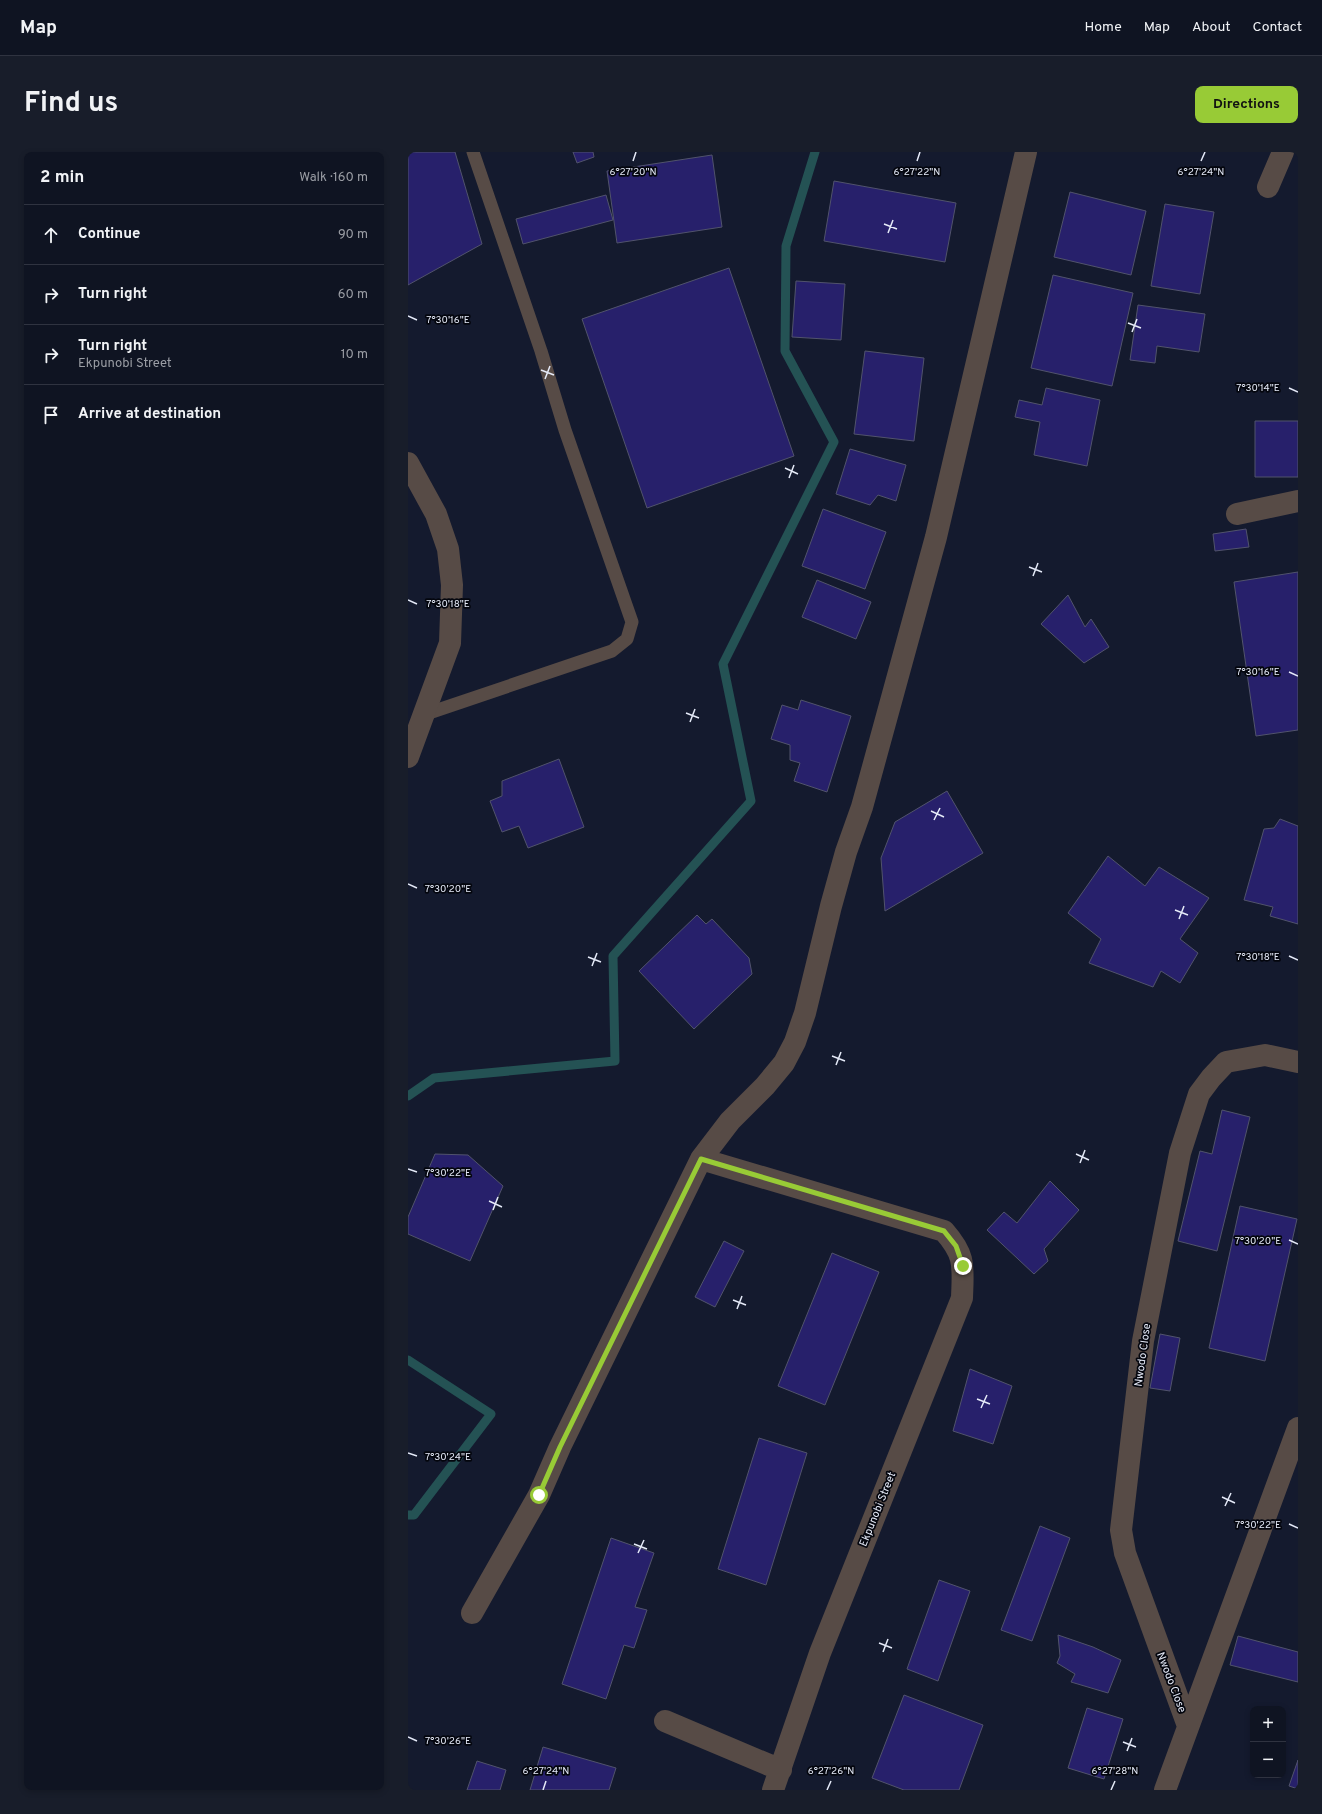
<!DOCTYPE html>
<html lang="en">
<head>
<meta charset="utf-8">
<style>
  body { margin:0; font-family:Overpass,sans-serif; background:#181d2a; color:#f1f3f6 }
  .controls { position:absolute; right:12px; bottom:12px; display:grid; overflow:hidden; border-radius:8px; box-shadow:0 2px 6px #0003 }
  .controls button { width:36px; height:36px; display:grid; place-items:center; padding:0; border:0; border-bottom:1px solid #2f3340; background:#0f1422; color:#f1f3f6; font:20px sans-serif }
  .stop { position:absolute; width:12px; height:12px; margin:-9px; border:3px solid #98cb36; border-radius:50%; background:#fff }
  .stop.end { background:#98cb36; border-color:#fff; box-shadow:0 1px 4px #0008 }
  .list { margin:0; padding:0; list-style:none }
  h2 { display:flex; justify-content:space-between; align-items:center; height:52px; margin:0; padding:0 16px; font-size:17px }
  h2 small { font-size:13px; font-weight:400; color:#9b9ea5 }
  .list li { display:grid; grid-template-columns:26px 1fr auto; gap:12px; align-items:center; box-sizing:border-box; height:60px; padding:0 16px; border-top:1px solid #2f3340 }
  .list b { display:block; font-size:15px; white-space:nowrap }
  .list p { margin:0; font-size:13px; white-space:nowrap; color:#9b9ea5 }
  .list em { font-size:13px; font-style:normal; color:#9b9ea5 }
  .icon { flex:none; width:22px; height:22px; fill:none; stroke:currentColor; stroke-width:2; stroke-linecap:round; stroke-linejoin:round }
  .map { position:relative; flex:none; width:890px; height:1638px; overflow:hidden; border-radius:8px }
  header { display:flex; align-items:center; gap:24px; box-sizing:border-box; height:56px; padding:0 20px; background:#0f1422; border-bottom:1px solid #2f3340 }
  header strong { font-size:19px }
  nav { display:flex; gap:22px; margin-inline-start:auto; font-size:14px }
  .intro { display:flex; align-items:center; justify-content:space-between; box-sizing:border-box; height:96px; padding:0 24px }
  h1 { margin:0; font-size:28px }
  .button { padding:10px 18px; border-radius:8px; background:#98cb36; color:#111; font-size:14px; font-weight:700 }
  main { display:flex; gap:24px; padding:0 24px }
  aside { flex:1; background:#0f1422; border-radius:8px; box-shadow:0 2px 6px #0003 }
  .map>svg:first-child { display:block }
</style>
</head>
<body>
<header>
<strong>Map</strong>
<nav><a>Home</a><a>Map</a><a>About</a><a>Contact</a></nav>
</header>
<div class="intro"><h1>Find us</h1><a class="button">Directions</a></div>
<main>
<aside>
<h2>2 min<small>Walk · 160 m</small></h2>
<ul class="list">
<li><svg class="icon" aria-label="ahead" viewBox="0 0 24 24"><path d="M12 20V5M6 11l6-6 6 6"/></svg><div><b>Continue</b></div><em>90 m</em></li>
<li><svg class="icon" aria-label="right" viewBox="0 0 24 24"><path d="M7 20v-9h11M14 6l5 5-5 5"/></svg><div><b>Turn right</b></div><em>60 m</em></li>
<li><svg class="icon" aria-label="right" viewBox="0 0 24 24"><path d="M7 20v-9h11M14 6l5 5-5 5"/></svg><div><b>Turn right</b><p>Ekpunobi Street</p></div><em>10 m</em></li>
<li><svg class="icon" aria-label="arrive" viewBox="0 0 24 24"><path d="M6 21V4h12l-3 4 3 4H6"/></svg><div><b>Arrive at destination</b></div></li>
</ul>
</aside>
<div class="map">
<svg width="890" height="1638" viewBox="0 0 890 1638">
  <rect width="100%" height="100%" fill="#141a2e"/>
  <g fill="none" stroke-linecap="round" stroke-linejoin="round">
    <path stroke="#245254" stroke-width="9" d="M0,944L26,926L207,909L205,804L343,649L315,512L426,290L377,199L378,94L407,0
      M0,1208L83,1262L6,1363H0"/>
  </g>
  <path fill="#27206b" stroke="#51536c" d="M0,0H47L74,92L0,133Z
    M165,0H185L186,5L169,11Z
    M304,3L314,75L209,91L199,19Z
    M426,29L548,51L537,110L416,89Z
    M662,40L738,59L723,123L646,105Z
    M198,43L205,68L115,92L108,67Z
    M757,52L806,60L792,142L743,134Z
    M321,116L386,304L239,356L174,167Z
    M645,123L725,141L704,234L623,216Z
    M388,129L437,132L433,188L384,185Z
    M730,153L797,162L791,200L749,194L747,211L722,208Z
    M457,199L516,206L506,289L446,282Z
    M638,236L692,248L679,314L626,303L632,270L607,265L611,248L634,253Z
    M847,269H890V325H847Z
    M442,297L498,313L488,349L470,343L462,353L428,342Z
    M415,357L478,380L457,437L394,414Z
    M838,377L841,395L807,399L805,382Z
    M890,420V578L848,584L826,430Z
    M409,428L463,450L448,487L394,465Z
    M660,443L677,475L683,467L701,495L676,511L633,472Z
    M393,548L443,564L419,640L386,629L392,611L382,608V593L363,587L374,553L390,558Z
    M151,607L176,675L120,696L111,674L94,680L82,649L94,644V629Z
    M539,639L575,701L477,759L473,706L487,670Z
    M872,667L890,674V772L862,764L865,755L836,748L856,677L866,676Z
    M700,704L737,734L751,715L801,746L772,787L790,801L772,831L753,819L745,835L681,811L693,787L660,761Z
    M289,763L298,772L304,767L341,806L344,822L286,877L231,819Z
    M814,958L842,965L809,1099L770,1089L792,999L804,1002Z
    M27,1002L60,1003L95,1034L62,1109L0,1082V1065Z
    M642,1029L671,1058L636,1097L640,1109L626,1122L579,1078L596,1060L609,1071Z
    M832,1054L889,1067L857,1209L801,1196Z
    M316,1089L336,1099L307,1155L287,1145Z
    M424,1101L471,1120L417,1253L370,1234Z
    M752,1182L772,1186L762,1239L742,1236Z
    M562,1217L604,1234L585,1292L545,1279Z
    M351,1286L399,1301L358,1433L310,1417Z
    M632,1374L662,1386L624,1489L593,1478Z
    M203,1386L246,1401L227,1455L239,1458L226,1496L216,1493L198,1547L154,1532Z
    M531,1428L562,1439L530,1529L499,1517Z
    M650,1483L685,1495L713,1508L700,1541L663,1530L667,1522L649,1511L652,1504Z
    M830,1484L890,1500V1530L822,1513Z
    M496,1543L575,1573L551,1638H496L464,1626Z
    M679,1556L715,1567L696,1627L660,1616Z
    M135,1595L208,1616L201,1638H122Z
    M890,1608V1637L881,1634Z
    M69,1609L98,1618L92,1638H59Z"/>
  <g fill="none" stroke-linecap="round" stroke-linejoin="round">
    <path stroke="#574b46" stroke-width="13" d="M15,563L204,499L219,487L224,470L157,278L133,199L65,0"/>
    <path stroke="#574b46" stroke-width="22" d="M860,35L875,0
      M0,311L28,362L40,397L44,433L42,491L0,605
      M829,362L890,349
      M293,1007L536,1079C558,1104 555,1114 554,1146L412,1501L365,1638
      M64,1461L131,1343L152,1295L293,1007L322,969L357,934L376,911L387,890L397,861L423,754L438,700L454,655L528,385L618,0
      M257,1569L373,1618
      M780,1574L717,1401L713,1378L735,1189L772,1001L791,942L803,926L818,910L857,903L890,910
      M757,1638L890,1276"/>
  </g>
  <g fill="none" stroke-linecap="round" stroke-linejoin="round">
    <path stroke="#98cb36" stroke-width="5" d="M131,1343L152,1295L293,1007L536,1079L548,1094L555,1114"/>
  </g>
  <path fill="none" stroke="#e5eaf8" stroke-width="1.5" d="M225,9L228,0M509,9L512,0M793,9L797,0M476,72L489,77M480,81L485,68M0,164L9,168M720,171L733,176M724,180L729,167M133,218L146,223M137,227L142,214M881,236L890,240M377,316L390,322M381,326L386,313M621,415L634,420M625,424L630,411M0,448L9,452M881,520L890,524M278,561L291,566M282,570L287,557M523,659L536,665M526,668L532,656M0,732L9,736M767,758L780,763M771,767L776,754M881,804L890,808M180,805L193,810M184,814L189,801M424,904L437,909M428,913L433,900M668,1002L681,1008M672,1011L677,998M0,1017L9,1020M81,1049L94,1055M85,1058L90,1045M881,1088L890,1092M325,1148L338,1153M329,1157L334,1144M569,1247L582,1252M573,1256L579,1243M0,1301L9,1304M814,1345L827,1351M817,1354L823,1341M881,1372L890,1376M226,1392L239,1397M230,1401L236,1388M471,1491L484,1496M475,1500L480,1487M0,1585L9,1589M715,1590L728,1595M719,1599L724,1586M135,1638L138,1629M419,1638L423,1629M703,1638L707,1629"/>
  <g text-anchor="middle" stroke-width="3.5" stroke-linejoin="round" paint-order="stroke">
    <g font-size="11" fill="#e5eaf8" stroke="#04060e">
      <text transform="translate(734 1203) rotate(-82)" y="4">Nwodo Close</text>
      <text transform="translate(469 1357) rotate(-68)" y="4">Ekpunobi Street</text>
      <text transform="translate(764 1530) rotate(69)" y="4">Nwodo Close</text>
    </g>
  </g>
  <g font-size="10" text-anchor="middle" fill="#e5eaf8" stroke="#04060e" stroke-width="3.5" stroke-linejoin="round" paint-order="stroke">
    <text x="793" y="23">6°27'24"N</text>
    <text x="225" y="23">6°27'20"N</text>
    <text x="509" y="23">6°27'22"N</text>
    <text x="40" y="171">7°30'16"E</text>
    <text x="850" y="239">7°30'14"E</text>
    <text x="40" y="455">7°30'18"E</text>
    <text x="850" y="523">7°30'16"E</text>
    <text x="40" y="740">7°30'20"E</text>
    <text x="850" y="808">7°30'18"E</text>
    <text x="40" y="1024">7°30'22"E</text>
    <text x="850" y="1092">7°30'20"E</text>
    <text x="40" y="1308">7°30'24"E</text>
    <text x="850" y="1376">7°30'22"E</text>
    <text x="40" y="1592">7°30'26"E</text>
    <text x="138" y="1622">6°27'24"N</text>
    <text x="423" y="1622">6°27'26"N</text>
    <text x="707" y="1622">6°27'28"N</text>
  </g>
</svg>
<div class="controls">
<button>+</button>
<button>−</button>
</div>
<div class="stop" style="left:131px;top:1343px"></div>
<div class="stop end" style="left:555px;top:1114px"></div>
</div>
</main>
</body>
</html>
